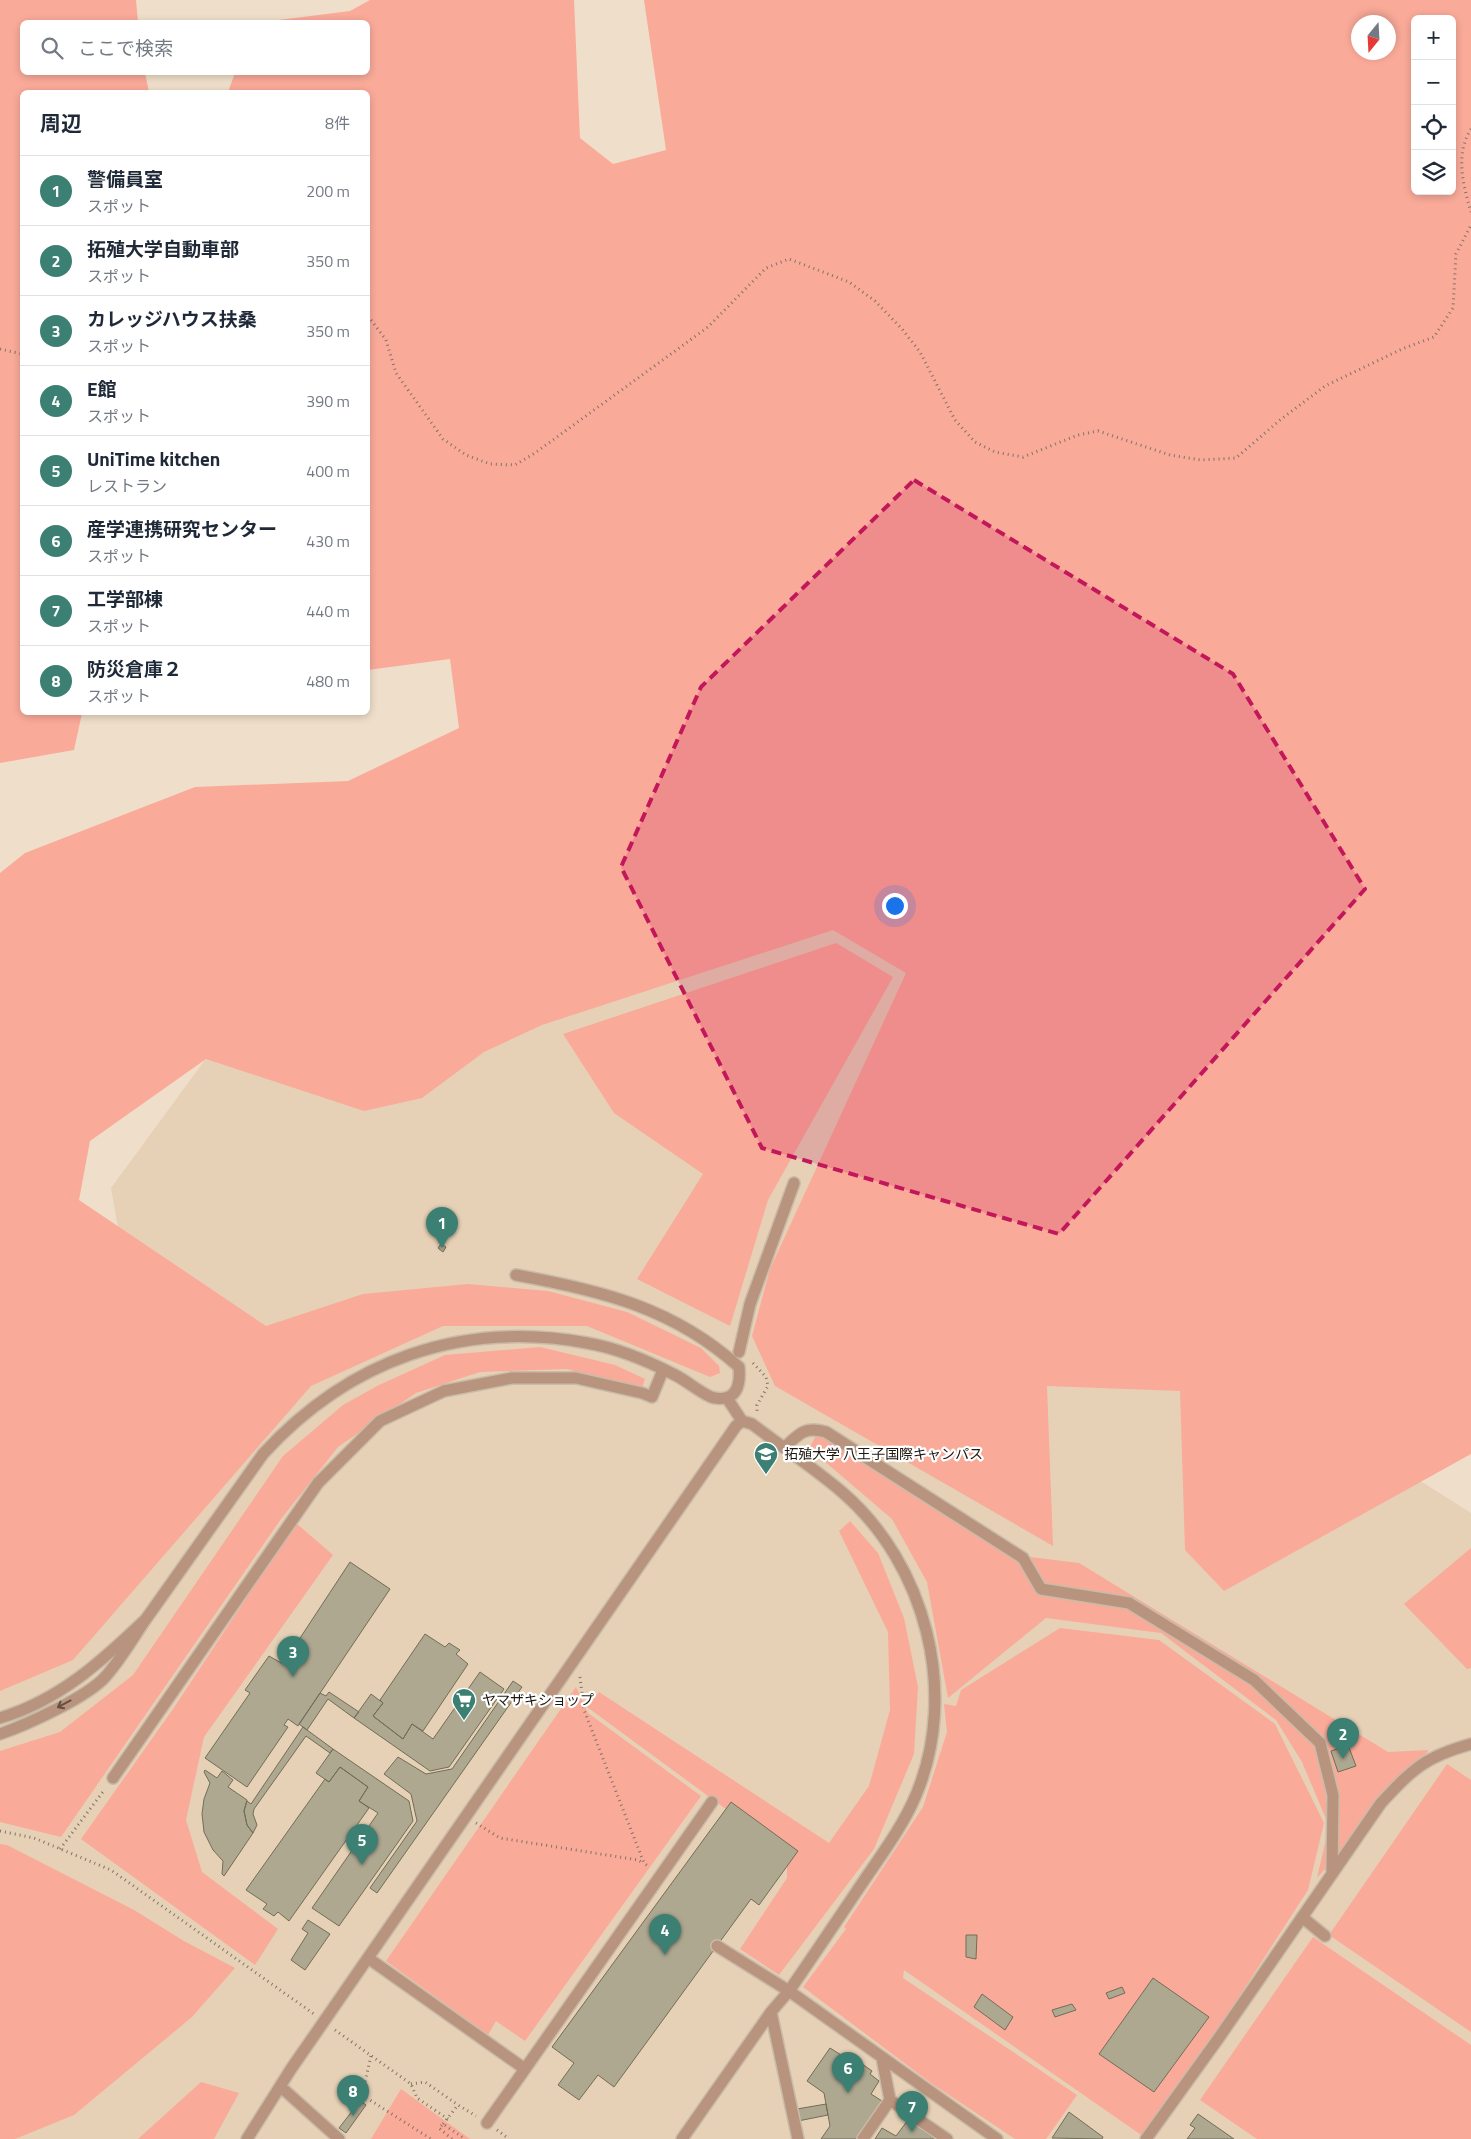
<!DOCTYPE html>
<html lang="ja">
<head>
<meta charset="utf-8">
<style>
  body { margin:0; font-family:"Titillium Web","Noto Sans JP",sans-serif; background:#f6f6f7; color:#1f2937 }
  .controls { position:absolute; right:15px; top:15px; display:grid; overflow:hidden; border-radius:8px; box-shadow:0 2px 8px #0003 }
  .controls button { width:45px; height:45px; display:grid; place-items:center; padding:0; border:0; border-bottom:1px solid #e0e1e3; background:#fff; color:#1f2937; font:25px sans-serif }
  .compass { position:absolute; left:1351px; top:15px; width:45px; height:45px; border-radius:50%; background:#fff; box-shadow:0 2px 8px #0003; rotate:198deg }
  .you { position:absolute; left:894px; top:905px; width:18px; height:18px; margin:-12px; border:4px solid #fff; border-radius:50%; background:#1a73e8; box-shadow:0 0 0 8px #1a73e833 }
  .badge { display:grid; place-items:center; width:32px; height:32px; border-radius:50%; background:#3c8074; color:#fff; font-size:16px; font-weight:700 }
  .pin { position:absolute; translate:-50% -41px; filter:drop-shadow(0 1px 2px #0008) }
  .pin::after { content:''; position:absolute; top:26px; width:18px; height:15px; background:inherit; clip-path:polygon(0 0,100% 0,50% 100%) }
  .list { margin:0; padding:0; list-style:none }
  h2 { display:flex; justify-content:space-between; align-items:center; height:65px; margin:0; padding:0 20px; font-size:21px }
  h2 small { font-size:16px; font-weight:400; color:#747a83 }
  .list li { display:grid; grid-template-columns:32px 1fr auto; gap:15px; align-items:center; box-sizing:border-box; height:70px; padding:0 20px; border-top:1px solid #e0e1e3 }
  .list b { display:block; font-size:19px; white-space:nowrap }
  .list p { margin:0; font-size:16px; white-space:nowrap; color:#747a83 }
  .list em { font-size:16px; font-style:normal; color:#747a83 }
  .icon { flex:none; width:28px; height:28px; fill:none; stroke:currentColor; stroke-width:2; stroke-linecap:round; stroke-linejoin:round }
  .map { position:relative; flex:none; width:1471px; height:2139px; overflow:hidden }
  .search { position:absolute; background:#fff; box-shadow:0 2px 8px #0003; left:20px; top:20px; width:350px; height:55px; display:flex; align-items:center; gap:12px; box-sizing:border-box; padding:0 18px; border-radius:8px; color:#747a83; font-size:19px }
  .panel { position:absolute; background:#fff; box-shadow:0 2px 8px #0003; left:20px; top:90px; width:350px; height:625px; border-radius:8px }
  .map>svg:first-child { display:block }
</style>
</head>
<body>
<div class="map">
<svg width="1471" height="2139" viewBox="0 0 1471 2139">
  <rect width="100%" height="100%" fill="#efdfca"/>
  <path fill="#e6d1b6" d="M862,891L1102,1279L1471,1513V2139H0V1617L150,1411L111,1188L240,1012Z"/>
  <path fill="#faaa99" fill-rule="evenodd" d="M0,0H136L138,22H22V72L145,73L149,92H22V712L82,713L74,750L0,763Z
    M370,0H574L580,138L613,164L666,150L644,0H1471V1454L1224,1591L1185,1550L1180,1391L1047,1386L1053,1546L775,1386L752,1336L770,1269L906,973L833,930L542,1025L484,1052L422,1098L364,1111L206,1059L90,1141L79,1200L266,1326L363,1294L468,1284L548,1291L627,1312L701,1348L719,1366L720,1373L710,1377L587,1326H443L311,1386L73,1660L0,1691V873L25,853L195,787L348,781L459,728L450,659L368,670V92H228L235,73L368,72V22H263L350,11ZM1415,19H1452V191H1415ZM1358,22H1388V52H1358Z
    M836,943L893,977L768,1200L730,1326L637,1279L703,1174L614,1113L563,1034Z
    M540,1347L615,1365L645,1379L641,1390L567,1369L480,1372L416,1393L338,1447L281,1519L61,1837L0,1822V1751L60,1732L133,1675L283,1456L343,1405L379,1385L445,1355Z
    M822,1426L1005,1554L1079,1563L1388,1752L1429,1750L1317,1878L1329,1826L1302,1762L1276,1720L1161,1633L1046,1618L948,1698L927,1582L892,1519L809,1448Z
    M850,1521L878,1553L904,1618L918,1687L914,1754L874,1849L779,1975L740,1949L787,1878V1854L587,1707L599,1692L829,1843L869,1786L890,1710L888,1632L839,1531Z
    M296,1523L333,1555L204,1737L186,1820L202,1872L278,1929L255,1965L81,1839L173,1709Z
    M1471,1548V1668L1467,1669L1404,1604Z
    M1060,1628L1159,1640L1275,1724L1324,1823L1308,1890L1147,2139L904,1970L903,1978L1077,2095L1046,2139H1015L931,2083L803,1987L846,1929L844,1927L923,1807L947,1732L944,1704L956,1706L961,1690Z
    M576,1687L588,1713L701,1796L525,2041L496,2021L488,2035L386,1961Z
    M1447,1764L1471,1780V2032L1329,1935Z
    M0,1844L7,1845L134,1910L184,1941L235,1968L192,2017L74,2115L15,2139H0Z
    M1313,1937L1471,2045V2139H1257L1200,2100Z
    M201,2082L239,2093L214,2139H138Z
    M401,2089L470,2139H371Z"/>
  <path fill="#aea891" stroke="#726d57" d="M441,1244L446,1247L443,1252L438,1248Z
    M350,1562L390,1589L298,1726L288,1719L284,1725L288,1727L247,1787L205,1758L250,1693L245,1690L269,1656L283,1664Z
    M425,1634L445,1647L449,1643L460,1650L456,1654L468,1664L423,1731L412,1724L403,1739L373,1716L383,1703L380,1700Z
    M480,1672L504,1689L449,1767L430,1771L354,1718L371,1694L383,1703L373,1716L403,1739L412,1724L433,1739Z
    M513,1681L522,1687L377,1893L370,1888L417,1821L411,1794L384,1774L398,1757L426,1774L452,1769Z
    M329,1692L359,1712L354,1718L328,1699L307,1730L299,1724L320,1693L326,1696Z
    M303,1727L333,1749L330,1753L306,1736L254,1809L253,1814L257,1825L253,1833L247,1825L244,1811L247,1801L251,1804Z
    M1348,1745L1356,1766L1338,1772L1331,1751Z
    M333,1749L409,1801L413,1821L339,1926L312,1908L378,1813L359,1801L368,1787L340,1767L329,1782L316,1773Z
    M340,1767L368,1787L359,1801L369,1808L289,1921L278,1912L274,1916L263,1909L267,1904L246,1890L325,1779L329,1782Z
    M205,1770L217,1778L222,1771L233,1780L228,1787L247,1800L244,1811L247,1825L253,1833L224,1876L222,1874L223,1861L213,1850L204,1832L202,1814L204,1799L210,1783L204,1772Z
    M731,1802L798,1851L759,1905L751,1899L614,2087L598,2075L579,2100L558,2085L574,2063L552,2047Z
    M308,1920L330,1934L305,1970L291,1960L308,1933L302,1929Z
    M966,1935H977L976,1959L966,1957Z
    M1153,1978L1209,2017L1154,2092L1099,2054Z
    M1122,1987L1125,1993L1109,1999L1106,1993Z
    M982,1994L1013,2017L1005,2030L974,2007Z
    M1072,2004L1076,2010L1055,2017L1052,2010Z
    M830,2048L849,2060L851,2056L872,2071L870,2074L879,2081L871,2094L882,2101L857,2139H821L830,2126L824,2093L807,2081Z
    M360,2101L366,2105L346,2133L339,2128Z
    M826,2104L828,2115L798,2121L797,2109Z
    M1069,2112L1103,2137L1102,2139L1052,2138Z
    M1198,2114L1234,2139H1187L1195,2128L1190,2125Z
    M908,2120L935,2139H875L882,2128L896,2136Z"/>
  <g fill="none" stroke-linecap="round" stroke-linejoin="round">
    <g stroke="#c9bba9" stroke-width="14">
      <path id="lane" d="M739,1352L750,1304L794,1183
        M727,1398L742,1421
        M784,1448C799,1434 804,1426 826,1432L1023,1558L1041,1589L1129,1603L1254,1680L1320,1743L1333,1795L1332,1874
        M146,1619L263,1454C349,1360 461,1320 587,1343C617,1348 648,1361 675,1375C687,1381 698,1391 711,1397C714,1398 721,1399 725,1398C740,1395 740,1378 739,1367C674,1308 600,1290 516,1275
        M0,1718C60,1700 102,1661 146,1619C133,1638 121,1659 106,1676C88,1697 26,1725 0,1734
        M113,1778L318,1483L380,1421L444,1391L512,1378H576L642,1393L652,1397L663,1370
        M1302,1917L1325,1936
        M717,1946L789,1991L997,2139
        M368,1958L525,2069L712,1802
        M771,2012L798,2139
        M281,2087L339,2139
        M890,2100L947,2139
        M487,2123L525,2069
        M247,2139L291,2069L736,1426L742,1421L752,1424C782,1447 814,1468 842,1492C926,1564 959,1693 916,1795C903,1826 882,1854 863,1882C838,1919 814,1955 789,1991L771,2012L682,2139
        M863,2139L890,2100L882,2058
        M1146,2139L1218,2039L1381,1803C1413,1769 1424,1757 1471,1744"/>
    </g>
    <path stroke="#7f7466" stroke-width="3" stroke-dasharray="1 4" stroke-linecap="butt" d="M1471,129C1455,154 1463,185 1471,212
      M368,316L386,340L396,373L443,439L466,455L490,464L515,465L535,453L708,327L766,268L789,259L849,282L875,301L902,329L920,352L955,420L975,442L995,452L1023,457L1078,435L1098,431L1170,455L1201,460L1236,458L1280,420L1325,386L1402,349L1434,337L1453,308L1456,254L1471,225
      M0,349L22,354
      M753,1363L766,1377L768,1386L757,1405V1411
      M580,1677L584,1710L644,1863L649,1867
      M476,1823L500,1838L638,1860L643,1863
      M0,1831L34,1838L111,1870L314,2014
      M60,1849L105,1789
      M335,2030L411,2084L417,2098L448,2119
      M371,2056L362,2095L431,2139
      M411,2084L425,2082L458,2105
      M443,2124L458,2105L476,2116
      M497,2130L509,2139
      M452,2139L439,2128L443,2124L465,2139"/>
    <use href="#lane" stroke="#b8947e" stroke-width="11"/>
  </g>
  <defs><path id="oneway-shaft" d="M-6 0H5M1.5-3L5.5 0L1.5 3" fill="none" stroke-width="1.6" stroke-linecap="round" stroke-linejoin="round" transform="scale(1.25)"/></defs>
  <use stroke="#634f42" href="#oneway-shaft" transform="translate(64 1704) rotate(152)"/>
  <path fill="#c2185b" fill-opacity="0.2" stroke="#c2185b" stroke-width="4" stroke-dasharray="10 6" stroke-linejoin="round" d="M914,480L1233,674L1365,889L1059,1234L762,1148L621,867L701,687Z"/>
  <defs>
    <g id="university-pin" transform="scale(1.25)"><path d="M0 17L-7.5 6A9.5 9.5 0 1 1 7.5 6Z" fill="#3c8074" stroke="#fff"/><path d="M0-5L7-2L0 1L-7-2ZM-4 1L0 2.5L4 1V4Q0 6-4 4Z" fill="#fff"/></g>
    <g id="supermarket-pin" transform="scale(1.25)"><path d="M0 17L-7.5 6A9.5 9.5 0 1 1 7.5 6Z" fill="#3c8074" stroke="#fff"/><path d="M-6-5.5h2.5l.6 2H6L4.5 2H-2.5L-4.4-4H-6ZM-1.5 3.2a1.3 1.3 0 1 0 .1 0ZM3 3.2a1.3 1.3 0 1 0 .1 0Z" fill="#fff"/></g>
  </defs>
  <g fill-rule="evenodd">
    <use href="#university-pin" x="766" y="1454"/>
    <use href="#supermarket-pin" x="464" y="1700"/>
  </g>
  <g text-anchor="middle" stroke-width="4.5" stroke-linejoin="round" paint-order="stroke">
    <g font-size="14" fill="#1d1710" stroke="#fff" text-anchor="start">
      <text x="784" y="1459">拓殖大学 八王子国際キャンパス</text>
      <text x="482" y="1705">ヤマザキショップ</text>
    </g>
  </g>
</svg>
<div class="controls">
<button>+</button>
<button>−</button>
<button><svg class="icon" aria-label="locate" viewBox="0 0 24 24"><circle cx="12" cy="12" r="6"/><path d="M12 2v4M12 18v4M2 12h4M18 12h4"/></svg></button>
<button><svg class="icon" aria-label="layers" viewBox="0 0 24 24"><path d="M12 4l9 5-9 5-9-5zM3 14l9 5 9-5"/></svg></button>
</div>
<svg class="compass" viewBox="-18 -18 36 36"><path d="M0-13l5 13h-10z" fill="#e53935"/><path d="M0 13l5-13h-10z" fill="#747a83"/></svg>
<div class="you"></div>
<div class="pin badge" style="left:442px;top:1248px">1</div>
<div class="pin badge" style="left:1343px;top:1759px">2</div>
<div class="pin badge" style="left:293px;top:1677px">3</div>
<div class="pin badge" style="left:665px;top:1955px">4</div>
<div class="pin badge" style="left:362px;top:1865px">5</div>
<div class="pin badge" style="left:848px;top:2093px">6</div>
<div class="pin badge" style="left:912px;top:2132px">7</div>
<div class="pin badge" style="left:353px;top:2116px">8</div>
<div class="search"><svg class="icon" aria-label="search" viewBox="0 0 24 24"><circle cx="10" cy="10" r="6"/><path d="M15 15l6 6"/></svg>ここで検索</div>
<section class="panel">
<h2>周辺<small>8件</small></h2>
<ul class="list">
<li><span class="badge">1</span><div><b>警備員室</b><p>スポット</p></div><em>200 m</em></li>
<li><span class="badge">2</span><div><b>拓殖大学自動車部</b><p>スポット</p></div><em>350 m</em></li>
<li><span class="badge">3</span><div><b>カレッジハウス扶桑</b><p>スポット</p></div><em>350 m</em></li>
<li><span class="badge">4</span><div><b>E館</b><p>スポット</p></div><em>390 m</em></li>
<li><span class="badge">5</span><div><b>UniTime kitchen</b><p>レストラン</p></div><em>400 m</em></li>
<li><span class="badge">6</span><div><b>産学連携研究センター</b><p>スポット</p></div><em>430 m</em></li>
<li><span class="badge">7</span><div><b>工学部棟</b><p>スポット</p></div><em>440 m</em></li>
<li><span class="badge">8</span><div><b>防災倉庫２</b><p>スポット</p></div><em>480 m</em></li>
</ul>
</section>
</div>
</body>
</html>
